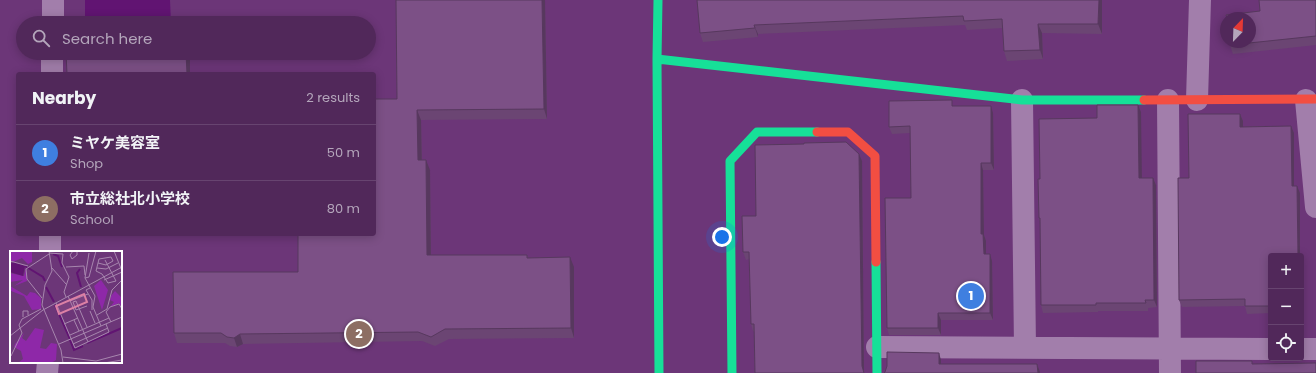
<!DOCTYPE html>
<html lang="en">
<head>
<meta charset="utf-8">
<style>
  body { margin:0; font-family:Poppins,"Noto Sans JP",sans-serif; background:#573060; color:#f1f3f6 }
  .controls { position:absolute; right:12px; bottom:12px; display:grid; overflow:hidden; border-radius:4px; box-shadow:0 2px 10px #0003 }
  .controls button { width:36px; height:36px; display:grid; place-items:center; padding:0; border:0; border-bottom:1px solid #674470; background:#51285a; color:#f1f3f6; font:20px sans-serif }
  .compass { position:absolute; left:1220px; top:12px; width:36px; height:36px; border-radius:50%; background:#51285a; box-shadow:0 2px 10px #0003; rotate:23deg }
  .you { position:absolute; left:722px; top:237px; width:14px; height:14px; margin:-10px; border:3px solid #fff; border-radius:50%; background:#1a73e8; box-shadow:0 0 0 6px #1a73e833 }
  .badge { display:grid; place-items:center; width:26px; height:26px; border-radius:50%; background:#8abfa5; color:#fff; font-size:13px; font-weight:700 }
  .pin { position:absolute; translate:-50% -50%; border:2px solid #fff; box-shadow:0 1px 4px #0006 }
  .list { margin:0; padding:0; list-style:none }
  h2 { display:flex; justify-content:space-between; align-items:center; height:52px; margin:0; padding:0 16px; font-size:17px }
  h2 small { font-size:13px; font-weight:400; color:#b4a6bb }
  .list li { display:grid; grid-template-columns:26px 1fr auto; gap:12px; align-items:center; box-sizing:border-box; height:56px; padding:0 16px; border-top:1px solid #674470 }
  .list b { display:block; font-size:15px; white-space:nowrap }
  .list p { margin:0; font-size:13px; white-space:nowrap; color:#b4a6bb }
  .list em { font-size:13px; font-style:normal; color:#b4a6bb }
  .icon { flex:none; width:22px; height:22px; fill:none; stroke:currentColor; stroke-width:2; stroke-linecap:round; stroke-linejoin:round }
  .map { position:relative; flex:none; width:1316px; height:373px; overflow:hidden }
  .search { position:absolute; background:#51285a; box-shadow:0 2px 10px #0003; left:16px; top:16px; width:360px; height:44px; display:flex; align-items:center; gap:10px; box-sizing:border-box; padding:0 14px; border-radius:22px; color:#b4a6bb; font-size:15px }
  .panel { position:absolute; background:#51285a; box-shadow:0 2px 10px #0003; left:16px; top:72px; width:360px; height:164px; border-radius:4px }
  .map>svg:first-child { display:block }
</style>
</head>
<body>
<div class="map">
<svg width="1316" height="373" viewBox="0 0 1316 373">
  <rect width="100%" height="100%" fill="#6c3678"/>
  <path fill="#611472" d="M85,0H170L171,23H85Z"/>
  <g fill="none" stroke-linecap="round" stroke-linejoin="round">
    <path stroke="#a27eab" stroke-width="22" d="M53,23V0
      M52,74V53
      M1022,100L1025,348
      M1168,100L1170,373
      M1197,100L1200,0
      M1306,100L1316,207
      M50,252V234
      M877,347L1271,349
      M1301,349H1316
      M47,373L48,362"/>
    <path stroke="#16e098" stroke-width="9" d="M658,0L657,59L659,373
      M657,59L1022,100H1144
      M876,262L877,373
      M732,373L730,161L757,132H817"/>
    <path stroke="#f24e42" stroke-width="9" d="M1144,100L1316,99
      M817,132H848L875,156L876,262"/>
  </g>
  <path fill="#6b4573" d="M396,0H545L547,119L421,120L422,160L430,170L431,255H527L528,258L574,267V338L449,339L435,346L422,341L243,344L237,347L230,346L225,343H177L174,333L298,272L397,99Z
    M697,0H1102V34L1042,33L1043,59L1007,61L1004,51L1003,28L967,30L965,25L758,34V37L703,42L700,33Z
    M1316,0V45L1233,54L1230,45L1260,11Z
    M954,106L993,113L994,170H983L984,235L986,241V254L992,261L993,320H941V335H889L887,328L911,198L910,133L892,134L889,127Z
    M1141,112V178H1153L1156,185L1157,307L1148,308V311H1098V312L1043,313L1041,305L1040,222L1039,218L1040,179Z
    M1240,114L1243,121V127L1291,126L1294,133V186L1300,193V256H1271V313L1247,314L1245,306L1182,307L1179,300Z
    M862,161L864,373L753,331L751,324L749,259L746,260L743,252L756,216Z"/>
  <path fill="#57385e" d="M542,0H545L547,119L544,109Z
    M1099,0H1102V34L1098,24Z
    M1038,24L1042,33L1043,59L1040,50Z
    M754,25L758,34V37Z
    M186,53H188L190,57V74H187Z
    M1138,105L1141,112L1142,185L1139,178Z
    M991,106L993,113L994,170L991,163Z
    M417,110L421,120L422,170L418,160Z
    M1240,114L1243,121V134L1240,127Z
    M1291,126L1294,133V193L1292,186Z
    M859,154L862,161L864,373L862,366Z
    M426,160L430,170L431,265L427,255Z
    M981,163L983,170L984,235L986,241V261L984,254L981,234Z
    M1153,178L1156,185L1157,307L1154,300Z
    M1297,186L1300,193V256H1298Z
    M990,254L992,261L993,320L990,313Z
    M570,257L574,267V338L571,328Z
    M938,313L941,320V335L938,328Z
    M240,334L243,344L237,347L234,338Z
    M939,353L941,360V371L939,364Z
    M1037,364L1040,372V373H1038Z"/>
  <path fill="#7c5086" stroke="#57385e" d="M396,0H542L544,109L417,110L418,160H426L427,255H527V258L570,257L571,328L445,329L431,337L418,332L240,334L234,338L227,337L221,333H174L173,272H298V234H374V99H397Z
    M697,0H1099L1098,24H1038L1040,50L1004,51L1002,19L964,21L963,16L754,25L755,28L700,33Z
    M1259,0H1316V36L1230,45V42H1250V18H1227L1226,15L1260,11Z
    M66,53H186L187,74H67Z
    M952,100V106H991V163H981V234H983L984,254H990V313H938V328H887L885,198H911L910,126L889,127V101Z
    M1097,105H1138L1139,178H1153L1154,300H1145L1146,303H1096V305H1041L1040,218H1039L1038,179H1040L1039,119L1097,118Z
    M1188,114H1240V127L1291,126L1292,186H1297L1298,256H1271V306H1245V299L1179,300L1178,178H1189Z
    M846,142L859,154L862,366L864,373H755L754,324H751L749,252H743L742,216H756L755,145L804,144V143Z
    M887,352L939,353V364H1037L1038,373H884L885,372L887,366Z
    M1196,361H1252V364L1316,363V373H1196Z"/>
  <g transform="translate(10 251)">
    <rect width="112" height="112" fill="#6c3678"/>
    <path d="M0,0H22V11L18,13L12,7L3,11L0,9ZM16,16L17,30L4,35L13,29L0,31V22L14,25ZM91,29L98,39L92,59L84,35ZM0,35L17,45L20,41L25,42L31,47V58L22,59L14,45L1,40ZM105,40L112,47V57L109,52L100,56L104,51L100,49L101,45ZM25,77L34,79L30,97L36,98L41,92L47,93L46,109L41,112H8L13,108L11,100L4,96L5,93L14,82L12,87L16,90Z" fill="#8e28a8"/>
    <path d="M4,11L15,15L13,25L0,21V13Z" fill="#611472"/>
    <path fill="none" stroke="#611472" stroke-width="2" d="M43,3L48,5L52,16M15,15L33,26L35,30M70,18L67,22L71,36M36,36L44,51M45,54L60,88M60,89L64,99L73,95M77,92L112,77"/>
    <path fill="none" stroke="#a786ae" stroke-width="1" d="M39,0L42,20L35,34L32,54L51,99L53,112M63,0L60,4L62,8L67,4V0M104,0L112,20M39,2L53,3L52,12L59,26L54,41L56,46M79,2L75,27L85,45L83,56L91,75M95,9L106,30M0,10L18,15M103,10L101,6L89,8L86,20L92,23L98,32L106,30M88,12L96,14L103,10M56,16L74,15L75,24M42,17L56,33M87,17L96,18L108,12M75,27L79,26L86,0M94,29L112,21M80,37L76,39L82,49V59M58,45L78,91M32,47L17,28L16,18L39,3M60,50L78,43M66,50L77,76M66,50L63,51L66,59L77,55M46,52L65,97L99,81L96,73M80,60L85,72M87,64L97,58L102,39L112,29M13,66V60H18V64M64,69L69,80M101,71L96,61L100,56L109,53L112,58M54,73L68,67M60,84L99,67M0,85L33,59L112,16M49,93L112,66M63,93L98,77M1,105L12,82L9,74L12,68L31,58M53,106L86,110L112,103M94,112L112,109"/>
    <path fill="#dd80a5" fill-opacity="0.15" stroke="#dd80a5" stroke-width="2" d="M74,43L77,51L49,63L46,55Z"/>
    <rect width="112" height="112" fill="none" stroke="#fff" stroke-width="2"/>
  </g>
</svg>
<div class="controls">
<button>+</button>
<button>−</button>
<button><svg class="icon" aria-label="locate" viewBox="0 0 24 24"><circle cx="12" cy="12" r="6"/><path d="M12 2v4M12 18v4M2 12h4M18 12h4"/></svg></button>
</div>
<svg class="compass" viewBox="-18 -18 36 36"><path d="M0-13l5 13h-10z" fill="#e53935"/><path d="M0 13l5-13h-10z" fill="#b4a6bb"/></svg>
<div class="you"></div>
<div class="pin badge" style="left:971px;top:296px;background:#3f7fe0">1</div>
<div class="pin badge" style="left:359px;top:334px;background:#8d6e63">2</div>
<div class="search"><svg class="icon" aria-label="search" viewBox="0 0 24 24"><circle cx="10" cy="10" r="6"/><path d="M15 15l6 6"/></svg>Search here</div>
<section class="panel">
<h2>Nearby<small>2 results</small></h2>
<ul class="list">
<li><span class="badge" style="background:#3f7fe0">1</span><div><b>ミヤケ美容室</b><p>Shop</p></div><em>50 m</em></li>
<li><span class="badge" style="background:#8d6e63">2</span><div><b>市立総社北小学校</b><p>School</p></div><em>80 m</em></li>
</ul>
</section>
</div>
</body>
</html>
